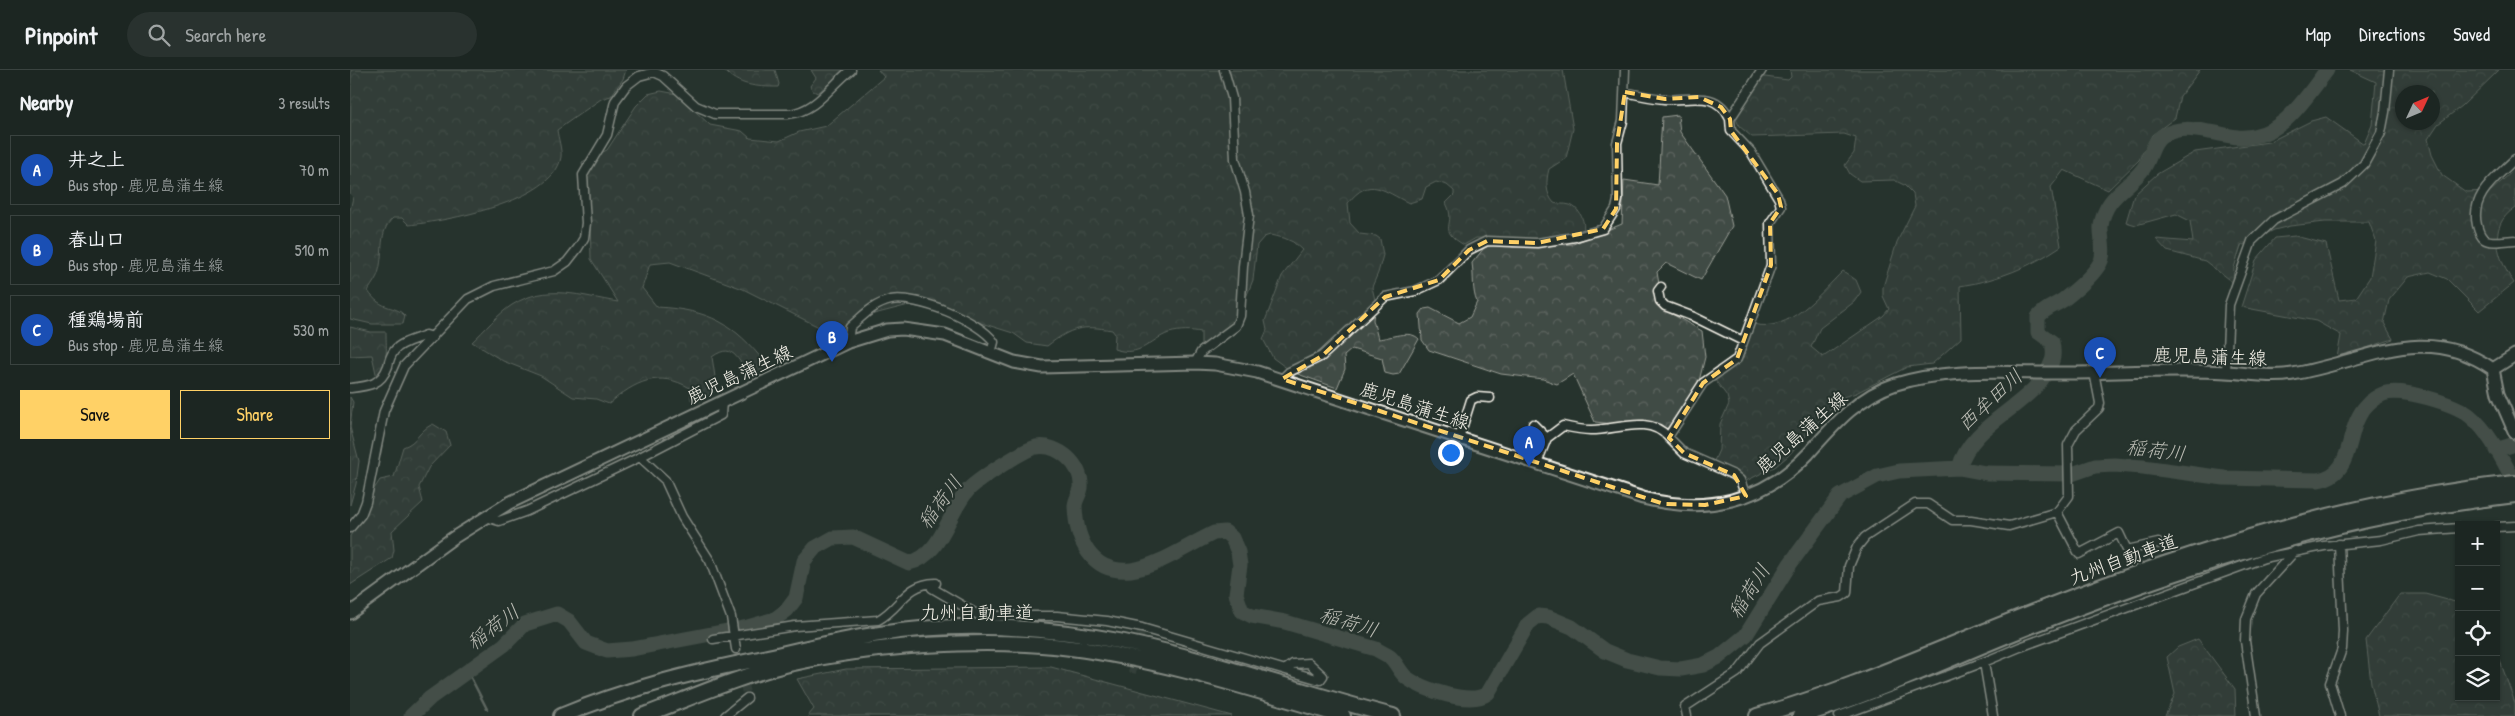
<!DOCTYPE html>
<html lang="en">
<head>
<meta charset="utf-8">
<style>
  body { margin:0; font-family:"Patrick Hand","Klee One",sans-serif; background:#29322f; color:#f1f3f6 }
  .controls { position:absolute; right:15px; bottom:15px; display:grid; overflow:hidden; border-radius:0px; box-shadow:0 1px 4px #0004 }
  .controls button { width:45px; height:45px; display:grid; place-items:center; padding:0; border:0; border-bottom:1px solid #3a4340; background:#1c2622; color:#f1f3f6; font:25px sans-serif }
  .compass { position:absolute; left:2045px; top:15px; width:45px; height:45px; border-radius:50%; background:#1c2622; box-shadow:0 1px 4px #0004; rotate:46deg }
  .you { position:absolute; left:1100px; top:382px; width:18px; height:18px; margin:-12px; border:4px solid #fff; border-radius:50%; background:#1a73e8; box-shadow:0 0 0 8px #1a73e833 }
  .badge { display:grid; place-items:center; width:32px; height:32px; border-radius:50%; background:#ffd166; color:#fff; font-size:16px; font-weight:700 }
  .pin { position:absolute; translate:-50% -41px; filter:drop-shadow(0 1px 2px #0008) }
  .pin::after { content:''; position:absolute; top:26px; width:18px; height:15px; background:inherit; clip-path:polygon(0 0,100% 0,50% 100%) }
  .list { margin:0; padding:0; list-style:none }
  h2 { display:flex; justify-content:space-between; align-items:center; height:65px; margin:0; padding:0 20px; font-size:21px }
  h2 small { font-size:16px; font-weight:400; color:#a0a5a5 }
  .list li { display:grid; grid-template-columns:32px 1fr auto; gap:15px; align-items:center; box-sizing:border-box; height:70px; margin:0 10px 10px; padding:0 10px; border:1px solid #3a4340; border-radius:0px }
  .list b { display:block; font-size:19px; white-space:nowrap }
  .list p { margin:0; font-size:16px; white-space:nowrap; color:#a0a5a5 }
  .list em { font-size:16px; font-style:normal; color:#a0a5a5 }
  .actions { display:flex; gap:10px; padding:15px 20px }
  .actions a { flex:1; padding:11px 0; border:1px solid #ffd166; border-radius:0px; text-align:center; font-size:18px; color:#ffd166 }
  .actions .main { background:#ffd166; color:#111 }
  .icon { flex:none; width:28px; height:28px; fill:none; stroke:currentColor; stroke-width:2; stroke-linecap:round; stroke-linejoin:round }
  .map { position:relative; flex:none; width:2165px; height:646px; overflow:hidden }
  header { display:flex; align-items:center; gap:30px; box-sizing:border-box; height:70px; padding:0 25px; background:#1c2622; border-bottom:1px solid #3a4340 }
  header strong { font-size:24px }
  nav { display:flex; gap:28px; margin-inline-start:auto; font-size:18px }
  .search { width:350px; height:45px; background:#29322f; display:flex; align-items:center; gap:12px; box-sizing:border-box; padding:0 18px; border-radius:28px; color:#a0a5a5; font-size:19px }
  main { display:flex }
  aside { flex:1; background:#1c2622 }
  .map>svg:first-child { display:block }
</style>
</head>
<body>
<header>
<strong>Pinpoint</strong>
<div class="search"><svg class="icon" aria-label="search" viewBox="0 0 24 24"><circle cx="10" cy="10" r="6"/><path d="M15 15l6 6"/></svg>Search here</div>
<nav><a>Map</a><a>Directions</a><a>Saved</a></nav>
</header>
<main>
<aside>
<h2>Nearby<small>3 results</small></h2>
<ul class="list">
<li><span class="badge" style="background:#1a4fb4">A</span><div><b>井之上</b><p>Bus stop · 鹿児島蒲生線</p></div><em>70 m</em></li>
<li><span class="badge" style="background:#1a4fb4">B</span><div><b>春山口</b><p>Bus stop · 鹿児島蒲生線</p></div><em>510 m</em></li>
<li><span class="badge" style="background:#1a4fb4">C</span><div><b>種鶏場前</b><p>Bus stop · 鹿児島蒲生線</p></div><em>530 m</em></li>
</ul>
<div class="actions"><a class="main">Save</a><a>Share</a></div>
</aside>
<div class="map">
<svg width="2165" height="646" viewBox="0 0 2165 646">
  <defs>
    <pattern id="forest-crowns" width="20" height="18" patternUnits="userSpaceOnUse" patternTransform="scale(1.25)"><rect width="20" height="18" fill="#414b45"/><path d="M2 6a3 3 0 1 1 6 0M12 15a3 3 0 1 1 6 0" fill="none" stroke="#5d6560"/></pattern>
  </defs>
  <rect width="100%" height="100%" fill="#26332d"/>
  <filter id="ink" filterUnits="userSpaceOnUse"><feTurbulence type="fractalNoise" baseFrequency=".02" numOctaves="2"/><feDisplacementMap in="SourceGraphic" scale="10" xChannelSelector="R" yChannelSelector="G"/><feConvolveMatrix kernelMatrix="1 2 1 2 8 2 1 2 1" color-interpolation-filters="sRGB"/></filter>
  <g filter="url(#ink)">
    <path fill="url(#forest-crowns)" stroke="#9a9e96" fill-rule="evenodd" d="M1,0H276L273,9L261,26L251,29L207,60C208,68 212,79 211,87C204,132 95,151 59,155L52,148H43C28,162 34,181 29,200C28,207 22,214 18,221C32,242 45,234 55,246L53,254H22L0,249V141L3,127L0,124Z
      M374,0H425L429,14L428,17C407,17 388,16 374,0Z
      M461,0H494L468,23L463,21L460,16L466,8Z
      M528,0H1213L1223,59L1216,88L1199,99C1196,111 1195,123 1204,133C1209,135 1214,133 1220,135C1230,138 1236,153 1233,162L1194,170L1126,168L1114,175C1085,158 1108,156 1096,133L1104,125V121L1097,115L1086,112L1076,117L1072,129L1059,133C1033,121 1020,105 998,133L1000,153L1010,164L1026,166L1030,169L1033,185L1028,203L1022,217L1025,230L1023,250L1028,269C1040,268 1060,259 1069,269L1049,304L1043,305L1035,303L1032,288L1002,279L994,286L995,299L987,318L942,302L923,288L913,269L917,260L915,251L932,206L952,180L943,172L934,168L920,165L914,167L907,175L903,210L886,252L857,275L851,276V262C841,260 830,260 819,263C799,270 791,288 764,279L765,264L762,260C732,255 722,257 697,276L677,273L663,263L612,247L559,235L524,244L479,262L393,219L320,192L300,194L292,218L307,237C359,240 384,253 416,294L414,299L404,305C387,297 387,269 362,287L367,320L346,333L341,330L340,318C309,300 285,311 259,334L246,329L223,327L191,306L153,291L122,272C135,260 148,244 162,235C197,213 231,226 268,232L241,189L240,145L232,92L257,80L286,36L298,24L311,21L327,24L360,55L392,61L400,68L429,71L449,62L476,56L534,7Z
      M1440,0H1850L1830,26L1825,48L1802,65L1789,90L1758,120L1714,100L1701,117L1711,176C1680,197 1648,210 1610,216L1611,268L1582,294L1557,297L1506,323L1490,328L1438,386L1426,396L1396,411L1388,403L1364,391L1369,380L1370,354L1379,334L1377,326L1365,310L1387,293L1403,254C1440,264 1470,223 1493,201L1506,210L1511,222L1504,232L1470,258L1461,277L1473,287L1533,246L1539,239L1533,226V217L1547,172L1565,136L1563,124L1554,115L1544,110L1510,111L1500,104L1495,95L1504,83L1506,68L1494,64L1402,67L1389,56L1385,46L1411,9L1415,7L1438,10L1441,7Z
      M2000,0H2149L2112,36L2088,54L2078,69L2082,85L2092,105L2116,122L2141,121L2165,99V138C2136,156 2148,190 2164,213L2129,241L2097,209L2080,202L2058,207L2039,230L2034,253L2043,269L1987,288L1991,265L1966,251L1891,237L1906,190L1925,168L1945,166L1976,174L1989,230L2006,228L2020,207L2026,171L2019,152H1975L1940,156L1924,160L1891,176L1884,198L1883,213L1855,191L1817,181L1806,169L1843,172L1840,151L1826,144L1786,155L1776,152L1784,125L1807,104L1845,82L1919,72L1961,51L1976,47L2014,74L2022,55L2026,12ZM2052,22H2082V52H2052Z
      M1328,45L1330,62L1375,125L1382,156L1351,210L1316,193L1307,202L1313,239L1352,261L1355,287L1349,311L1316,360L1245,352L1223,304L1207,314L1193,309L1151,304L1079,280L1072,270L1070,244L1074,239L1080,238L1109,253L1120,247L1127,232C1122,221 1124,206 1122,193L1134,178L1145,173L1163,177L1223,174L1272,154L1274,110L1308,115L1312,47Z
      M0,257L21,262H36C36,279 39,294 27,308L22,285L0,286Z
      M0,327L3,332L0,357L9,391L6,414L0,435Z
      M83,354L96,362L100,375L79,397L69,417L73,432L42,461L44,480L42,488L0,515V466L18,439L24,419L30,410L44,407L53,377C68,372 68,361 83,354Z
      M2050,524H2075L2109,533V627H2146V555L2148,585L2165,633V646H2029L2021,613L2016,570Z
      M1848,569L1885,619L1886,646H1815L1825,624L1817,587L1828,577Z
      M701,597L882,646H458L464,639L447,609L496,599Z"/>
    <g fill="none" stroke-linecap="round" stroke-linejoin="round">
      <path stroke="#9fa39b" stroke-width="2.5" d="M118,602L137,639"/>
      <path stroke="#676f68" stroke-width="15" d="M2146,380L2165,374
        M1609,398C1622,350 1686,336 1702,291C1704,286 1703,277 1702,272L1688,262V247C1695,238 1704,236 1713,230C1726,220 1742,207 1750,193C1756,182 1750,168 1751,156C1755,126 1778,119 1793,99C1801,89 1801,72 1814,65C1829,57 1843,59 1859,62C1868,63 1878,66 1888,67C1932,70 1954,29 1977,0
        M61,646L80,628L154,575L175,554L207,544L219,551L236,573L257,581L282,579L398,557L425,549L437,540L446,528L454,491L465,478L483,468L503,467L559,493C592,486 598,441 619,419C629,409 673,380 686,377C708,373 733,395 731,418C730,424 725,430 725,436C726,470 741,504 781,500C807,497 840,474 864,463L875,462L882,468L888,482L890,495L886,524L892,541L902,546L935,552L1026,579C1030,582 1036,584 1040,587C1047,593 1050,603 1057,608C1073,620 1122,636 1138,623L1178,554L1188,546L1198,547L1222,557L1255,581L1277,590L1310,598L1331,599L1353,595L1369,587L1396,565L1440,494L1490,426L1527,406L1549,401L1609,398L1636,403L1722,404L1745,396L1764,395L1793,397L1874,408L1968,410C2007,404 1993,359 2017,335C2020,331 2028,326 2033,324C2051,317 2106,334 2120,346C2140,362 2153,391 2165,413"/>
      <path stroke="#455049" stroke-width="8" stroke-dasharray="8 4" stroke-linecap="butt" d="M1808,473L1823,519
        M386,579L397,628
        M782,603L792,558"/>
      <g stroke="#f4f1e8" stroke-width="11">
        <path id="street" d="M1275,22C1288,25 1301,28 1314,29C1338,32 1366,18 1380,49
          M2165,89C2146,108 2120,125 2127,155C2128,159 2130,166 2134,169C2142,174 2156,170 2165,170
          M1311,217L1308,221L1310,231L1315,236L1344,247L1393,271
          M498,272L500,257C513,246 523,234 541,230C567,225 630,251 644,272L641,283
          M845,293L851,282L886,256L890,246L893,196L899,145L895,122L885,89L882,28L874,0
          M1876,302L1879,235L1902,171L1924,150L1993,114L2014,94L2031,63L2035,42L2039,0
          M932,309L939,302L972,286L1035,227L1065,221L1089,210L1119,180L1137,171L1187,173L1225,167L1253,159L1266,139L1268,130L1267,73L1273,51L1275,0
          M0,318C19,316 31,315 38,296C39,291 41,285 44,281C50,272 67,269 76,265L83,267
          M372,331L371,345L290,387L315,410L332,447L360,491L381,547L386,579
          M1183,354L1197,368
          M1109,368L1121,330L1127,327L1140,328
          M1187,393L1197,368L1213,356C1222,358 1231,360 1240,360C1265,361 1298,344 1318,367
          M1396,426L1390,410L1384,405L1334,383L1318,367L1353,313L1387,289L1421,195L1420,153L1431,137L1429,129L1401,82L1381,61L1380,49L1412,0
          M1707,442L1729,484L1769,463L1777,480L1808,473
          M136,447L149,451L177,441L290,387
          M2146,457L2165,456
          M0,458L11,445L16,432L34,341L54,296L118,229L144,216L204,201L217,192L228,178L234,168L236,153L233,105L257,65L265,31L276,16L289,6L304,2L313,6L346,36L365,44H438C466,42 481,15 501,0
          M1989,474L1993,561L1992,579L1980,613L1990,646
          M363,569L445,556L528,550C552,537 554,514 586,513L582,518L630,546H707L757,551L792,558L970,610L973,606L959,593L943,594L936,599
          M375,646L397,628
          M1337,646L1335,637L1387,603L1410,573L1468,531L1491,527L1497,523L1499,496L1507,477L1515,467L1565,434H1578L1602,450H1621L1659,456L1707,442L1719,426L1718,375L1726,360L1749,338L1750,333L1744,302
          M1489,646L1634,592
          M1643,646L1634,592L1670,577L1914,488L1974,476L2031,470L2069,461L2109,458
          M1906,646L1895,571L1896,549L1906,524L1945,481"/>
      </g>
      <g stroke="#f4f1e8" stroke-width="15">
        <path id="primary" d="M2143,299L2148,324L2165,363
          M2143,299L2165,285
          M0,543L103,468L159,433L498,272L537,260L553,259L595,265L664,292L692,297L845,293L865,294L907,302L1293,428C1355,444 1413,432 1458,384C1483,356 1508,326 1546,314C1596,298 1655,303 1708,303C1763,303 1820,299 1876,302C1898,303 1920,308 1943,304C2015,292 2073,251 2143,299"/>
      </g>
      <g stroke="#f4f1e8" stroke-width="18">
        <path id="highway" d="M211,646C275,619 341,603 409,589C449,580 489,570 530,564C610,551 695,557 774,572C865,591 953,623 1043,646
          M292,646C340,628 389,606 439,594C522,575 636,567 721,578C814,590 904,620 993,646
          M1407,646C1505,618 1596,575 1691,539C1843,480 2001,430 2165,413
          M1450,646C1534,621 1614,581 1696,550C1847,491 2003,444 2165,425"/>
      </g>
      <use href="#street" stroke="#26332d" stroke-width="8"/>
      <use href="#primary" stroke="#26332d" stroke-width="11"/>
      <use href="#highway" stroke="#26332d" stroke-width="14"/>
    </g>
  </g>
  <path d="M0 0H2165V646H0ZM1275,22L1315,29L1349,27L1371,37L1380,49L1381,61L1428,124L1431,137L1420,153L1421,195L1387,289L1353,313L1319,368L1334,383L1384,405L1396,426L1355,435L1314,434L932,309L972,286L1035,227L1089,210L1119,180L1137,171L1187,173L1253,159L1266,139L1267,73Z" fill="#26332d" fill-opacity=".55" fill-rule="evenodd"/>
  <path fill="none" stroke="#ffd166" stroke-width="4" stroke-dasharray="10 6" stroke-linejoin="round" d="M1275,22L1315,29L1349,27L1371,37L1380,49L1381,61L1428,124L1431,137L1420,153L1421,195L1387,289L1353,313L1319,368L1334,383L1384,405L1396,426L1355,435L1314,434L932,309L972,286L1035,227L1089,210L1119,180L1137,171L1187,173L1253,159L1266,139L1267,73Z"/>
  <g text-anchor="middle" stroke-width="4" stroke-linejoin="round" paint-order="stroke">
    <g font-size="19" fill="#f4f1e8" stroke="#26332d">
      <text transform="translate(1860 286) rotate(2)" y="7">鹿児島蒲生線</text>
      <text transform="translate(389 304) rotate(-25)" y="7">鹿児島蒲生線</text>
      <text transform="translate(1065 335) rotate(18)" y="7">鹿児島蒲生線</text>
      <text transform="translate(1451 362) rotate(-41)" y="7">鹿児島蒲生線</text>
      <text transform="translate(1773 489) rotate(-20)" y="7">九州自動車道</text>
      <text x="627" y="549">九州自動車道</text>
    </g>
    <g font-size="20" font-style="italic" fill="#bcbdb5" stroke="#26332d">
      <text transform="translate(1640 330) rotate(-43)" y="7">西牟田川</text>
      <text transform="translate(1806 380) rotate(7)" y="7">稲荷川</text>
      <text transform="translate(590 432) rotate(-54)" y="7">稲荷川</text>
      <text transform="translate(1399 521) rotate(-58)" y="7">稲荷川</text>
      <text transform="translate(999 552) rotate(17)" y="7">稲荷川</text>
      <text transform="translate(143 557) rotate(-37)" y="7">稲荷川</text>
    </g>
  </g>
</svg>
<div class="controls">
<button>+</button>
<button>−</button>
<button><svg class="icon" aria-label="locate" viewBox="0 0 24 24"><circle cx="12" cy="12" r="6"/><path d="M12 2v4M12 18v4M2 12h4M18 12h4"/></svg></button>
<button><svg class="icon" aria-label="layers" viewBox="0 0 24 24"><path d="M12 4l9 5-9 5-9-5zM3 14l9 5 9-5"/></svg></button>
</div>
<svg class="compass" viewBox="-18 -18 36 36"><path d="M0-13l5 13h-10z" fill="#e53935"/><path d="M0 13l5-13h-10z" fill="#a0a5a5"/></svg>
<div class="you"></div>
<div class="pin badge" style="left:1179px;top:397px;background:#1a4fb4">A</div>
<div class="pin badge" style="left:482px;top:292px;background:#1a4fb4">B</div>
<div class="pin badge" style="left:1750px;top:308px;background:#1a4fb4">C</div>
</div>
</main>
</body>
</html>
